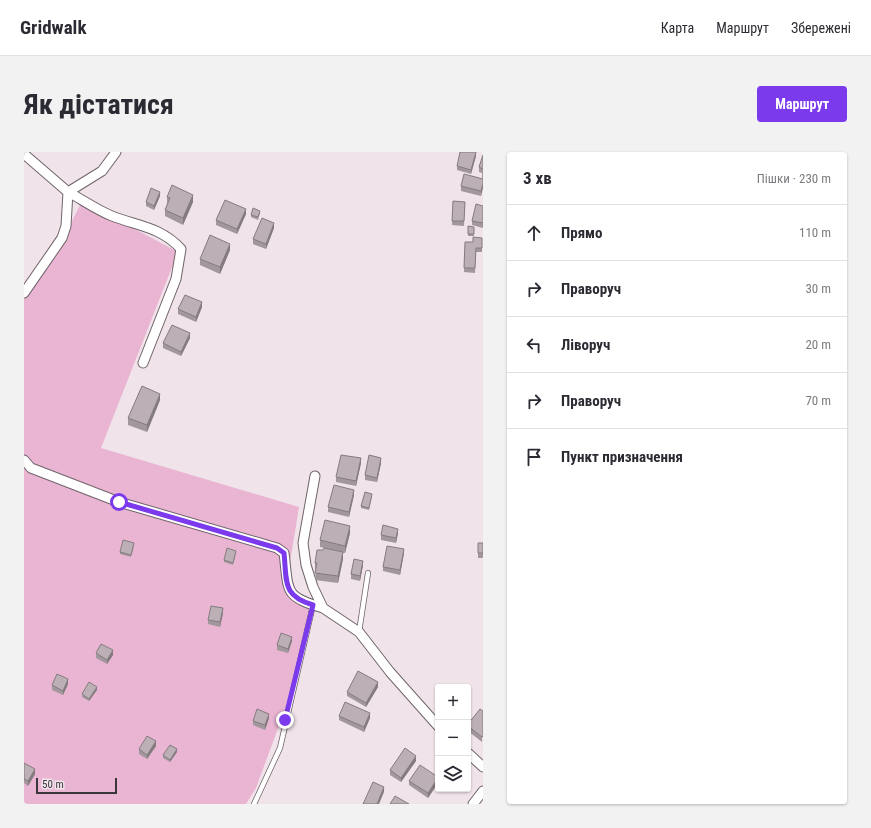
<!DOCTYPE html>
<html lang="uk">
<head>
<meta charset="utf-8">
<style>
  body { margin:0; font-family:"Roboto Condensed",sans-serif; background:#f2f2f3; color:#2b2b33 }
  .controls { position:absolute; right:12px; bottom:12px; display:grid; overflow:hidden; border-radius:4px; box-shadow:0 1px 3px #0004 }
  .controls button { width:36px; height:36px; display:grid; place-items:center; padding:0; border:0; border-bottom:1px solid #e1e1e2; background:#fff; color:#2b2b33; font:20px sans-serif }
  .scale { position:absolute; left:12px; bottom:10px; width:81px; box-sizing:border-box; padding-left:4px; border:2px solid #3b3639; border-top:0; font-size:11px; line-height:14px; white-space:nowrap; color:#3b3639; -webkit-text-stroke:3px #f0e3ea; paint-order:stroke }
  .stop { position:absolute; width:12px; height:12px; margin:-9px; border:3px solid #7c3aed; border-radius:50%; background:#fff }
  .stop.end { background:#7c3aed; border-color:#fff; box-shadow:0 1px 4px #0008 }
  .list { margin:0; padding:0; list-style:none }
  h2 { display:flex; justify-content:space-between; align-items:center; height:52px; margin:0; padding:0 16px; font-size:17px }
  h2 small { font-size:13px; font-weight:400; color:#7c7c81 }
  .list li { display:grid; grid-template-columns:26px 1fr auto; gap:12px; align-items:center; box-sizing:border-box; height:56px; padding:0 16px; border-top:1px solid #e1e1e2 }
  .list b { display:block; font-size:15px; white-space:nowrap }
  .list em { font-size:13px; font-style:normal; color:#7c7c81 }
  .icon { flex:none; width:22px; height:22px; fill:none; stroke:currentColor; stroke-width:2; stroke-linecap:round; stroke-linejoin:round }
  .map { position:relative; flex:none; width:459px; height:652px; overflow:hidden; border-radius:4px }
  header { display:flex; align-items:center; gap:24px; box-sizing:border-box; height:56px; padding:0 20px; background:#fff; border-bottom:1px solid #e1e1e2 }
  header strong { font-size:19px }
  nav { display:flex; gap:22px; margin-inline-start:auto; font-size:14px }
  .intro { display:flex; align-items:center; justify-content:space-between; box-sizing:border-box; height:96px; padding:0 24px }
  h1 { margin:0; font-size:28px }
  .button { padding:10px 18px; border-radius:4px; background:#7c3aed; color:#fff; font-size:14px; font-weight:700 }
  main { display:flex; gap:24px; padding:0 24px }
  aside { flex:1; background:#fff; border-radius:4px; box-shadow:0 1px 3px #0004 }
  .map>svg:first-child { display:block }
</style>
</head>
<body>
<header>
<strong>Gridwalk</strong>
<nav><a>Карта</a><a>Маршрут</a><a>Збережені</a></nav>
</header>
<div class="intro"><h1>Як дістатися</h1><a class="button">Маршрут</a></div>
<main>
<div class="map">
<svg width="459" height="652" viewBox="0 0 459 652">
  <rect width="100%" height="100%" fill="#f0e3ea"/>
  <path fill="#eab5d2" d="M58,49L154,100L77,296L275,355L265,417L273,441L293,451L270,533L232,636L222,652H0V144L13,130L42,89L48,69Z"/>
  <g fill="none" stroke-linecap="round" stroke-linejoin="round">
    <g stroke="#6f646a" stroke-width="6">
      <path id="service" d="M335,480L344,421
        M230,652L256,596L289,453"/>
    </g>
    <g stroke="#6f646a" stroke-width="11">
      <path id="minor" d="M92,0L78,19L44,40C59,48 73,58 88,64C114,74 137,75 157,97L152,127L119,211
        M0,2L44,40L42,74L38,86L0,141
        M0,308L7,316L95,350L253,396L260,401C265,440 259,444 299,456
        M291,324L279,391L282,413L289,435L299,456L335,480L366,520L414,574
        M444,601L459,615
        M449,652L459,639"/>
    </g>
    <use href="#service" stroke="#fff" stroke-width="4.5"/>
    <use href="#minor" stroke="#fff" stroke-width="9"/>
  </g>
  <path fill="#a2979d" d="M459,3V27L458,26V21L455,20V15Z
    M452,4L447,22L433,18V14Z
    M459,27L457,44L437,39V34Z
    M136,44L130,58L122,54V50Z
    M143,45L169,50L159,73L141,64V58L143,52Z
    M429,49L441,50L440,74L428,73Z
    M459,54V76L448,73V69Z
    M236,61L234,68L227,65V63Z
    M222,62L213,82L192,73V68Z
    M444,74L450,75V84H444Z
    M250,76L242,97L229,92V87Z
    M458,86V100H452L451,121L440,120L441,90H449Z
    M206,98L196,122L176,113V107Z
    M178,155L172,170L154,162V157Z
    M166,186L157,204L139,196V191Z
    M136,248L123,280L104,273V266Z
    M337,311L332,334L312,330V325Z
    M357,311L353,330L341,328V323Z
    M330,343L325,365L304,360V355Z
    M348,344L345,358L337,356V354Z
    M326,381L321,401H319V407L314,431L291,428L292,418L291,417V411L299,398L312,399L296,395V388Z
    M374,381L372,391L357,388V383Z
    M454,391H459V406H454Z
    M110,394L107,405L96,402V400Z
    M212,401L209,413L200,410V408Z
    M380,401L376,423L359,419V415Z
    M339,413L336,429L327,427V422Z
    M199,461L196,475L184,472V468Z
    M268,489L264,501L253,498V493Z
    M72,501L89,503L83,512L72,506Z
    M44,532L39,543L28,538V533Z
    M354,535L342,555L323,544V540Z
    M73,538L65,549L58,545V542Z
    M459,559L458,590L444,579V572Z
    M315,564L346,566L340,580L315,568Z
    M245,566L241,578L229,573V569Z
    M132,594L123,607L115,602V597Z
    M153,600L146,610L139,606V603Z
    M392,609L377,630L366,623V618Z
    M0,611L11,622L4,634L0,631Z
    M414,625V631L404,646L385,633V629Z"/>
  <path fill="#847b7f" d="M452,0V4L447,22V18Z
    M459,31V36L457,44V39Z
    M136,40V44L130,58V54Z
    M169,43V50L159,73V66Z
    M222,57V62L213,82V77Z
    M250,71V76L242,97V92Z
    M206,92V98L196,122V115Z
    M178,150V155L172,170V165Z
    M166,181V186L157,204V200Z
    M136,242V248L123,280V273Z
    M337,306V311L332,334V329Z
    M357,306V311L353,330V326Z
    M330,338V343L325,365V360Z
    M326,374V381L321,401V394Z
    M374,377V381L372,391V386Z
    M380,397V401L376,423V418Z
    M319,400V407L314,431V424Z
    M339,409V413L336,429V424Z
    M199,456V461L196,475V470Z
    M268,485V489L264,501V497Z
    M89,498V503L83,512V508Z
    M44,527V532L39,543V539Z
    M354,530V535L342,555V551Z
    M73,535V538L65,549V547Z
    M346,561V566L340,580V575Z
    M245,562V566L241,578V573Z
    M132,589V594L123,607V603Z
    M153,597V600L146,610V608Z
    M392,604V609L377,630V626Z
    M11,617V622L4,634V629Z
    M414,626V631L404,646V641Z
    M360,635V640L355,652H353Z"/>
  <path fill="#bcb0b6" stroke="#847b7f" d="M436,0H452L447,18L433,14Z
    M459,3V17L455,15Z
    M440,22L459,27V31L457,39L437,34Z
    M148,33L169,43L159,66L141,58L146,46L143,45Z
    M127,36L136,40L130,54L122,50Z
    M201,48L222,57L213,77L192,68Z
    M429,49L441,50L440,69H428Z
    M452,52L459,54V71L448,69Z
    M229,56L236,59L234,65L227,63Z
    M238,66L250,71L242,92L229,87Z
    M444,74L450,75V82H444Z
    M186,83L206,92L196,115L176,107Z
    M449,85L458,86V96H452L451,116H440L441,90H449Z
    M161,143L178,150L172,165L154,157Z
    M148,173L166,181L157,200L139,191Z
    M118,234L136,242L123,273L104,266Z
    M317,303L337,306L332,329L312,325Z
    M345,303L357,306L353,326L341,323Z
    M310,333L330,338L325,360L304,355Z
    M341,340L348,342L345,356L337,354Z
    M301,368L326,374L321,394L296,388Z
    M359,373L374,377L372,386L357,383Z
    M99,388L110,391L107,403L96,400Z
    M454,391H459V401H454Z
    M363,394L380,397L376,418L359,415Z
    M203,396L212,399L209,411L200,408Z
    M300,396L319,400L314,424L291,421L293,411H291L293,398H299Z
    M330,407L339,409L336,424L327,422Z
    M187,454L199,456L196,470L184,468Z
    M257,481L268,485L264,497L253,493Z
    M77,492L89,498L83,508L72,501Z
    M334,519L354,530L342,551L323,540Z
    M33,522L44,527L39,539L28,533Z
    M65,530L73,535L65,547L58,542Z
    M321,550L346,561L340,575L315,564Z
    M233,557L245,562L241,573L229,569Z
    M456,557L459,559V584L458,585L444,574V572Z
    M123,584L132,589L123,603L115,597Z
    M146,593L153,597L146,608L139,603Z
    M381,596L392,604L377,626L366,618Z
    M0,611L11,617L4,629L0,627Z
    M396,613L414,625V626L404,641L385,629Z
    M349,630L360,635L353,652H339Z
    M371,644L385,652H366Z"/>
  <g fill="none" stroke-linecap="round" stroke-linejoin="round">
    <path stroke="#7c3aed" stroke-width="5" d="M95,350L253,396L260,401C263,430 258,444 289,453L261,568"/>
  </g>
</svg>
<div class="controls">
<button>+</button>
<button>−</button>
<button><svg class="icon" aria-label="layers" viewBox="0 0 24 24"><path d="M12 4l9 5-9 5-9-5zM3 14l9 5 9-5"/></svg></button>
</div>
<div class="scale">50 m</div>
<div class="stop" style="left:95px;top:350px"></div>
<div class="stop end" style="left:261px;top:568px"></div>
</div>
<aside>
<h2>3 хв<small>Пішки · 230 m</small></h2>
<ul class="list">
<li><svg class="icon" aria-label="ahead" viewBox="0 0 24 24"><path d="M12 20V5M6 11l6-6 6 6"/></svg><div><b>Прямо</b></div><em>110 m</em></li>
<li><svg class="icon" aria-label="right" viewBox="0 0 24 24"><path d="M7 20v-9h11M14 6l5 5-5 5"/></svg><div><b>Праворуч</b></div><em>30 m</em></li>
<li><svg class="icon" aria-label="left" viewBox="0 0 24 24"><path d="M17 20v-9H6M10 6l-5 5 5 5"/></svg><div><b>Ліворуч</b></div><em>20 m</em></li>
<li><svg class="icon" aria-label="right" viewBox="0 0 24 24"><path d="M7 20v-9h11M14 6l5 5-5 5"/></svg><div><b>Праворуч</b></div><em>70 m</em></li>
<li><svg class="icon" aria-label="arrive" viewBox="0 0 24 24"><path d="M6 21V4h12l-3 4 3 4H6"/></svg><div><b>Пункт призначення</b></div></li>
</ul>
</aside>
</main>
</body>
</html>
